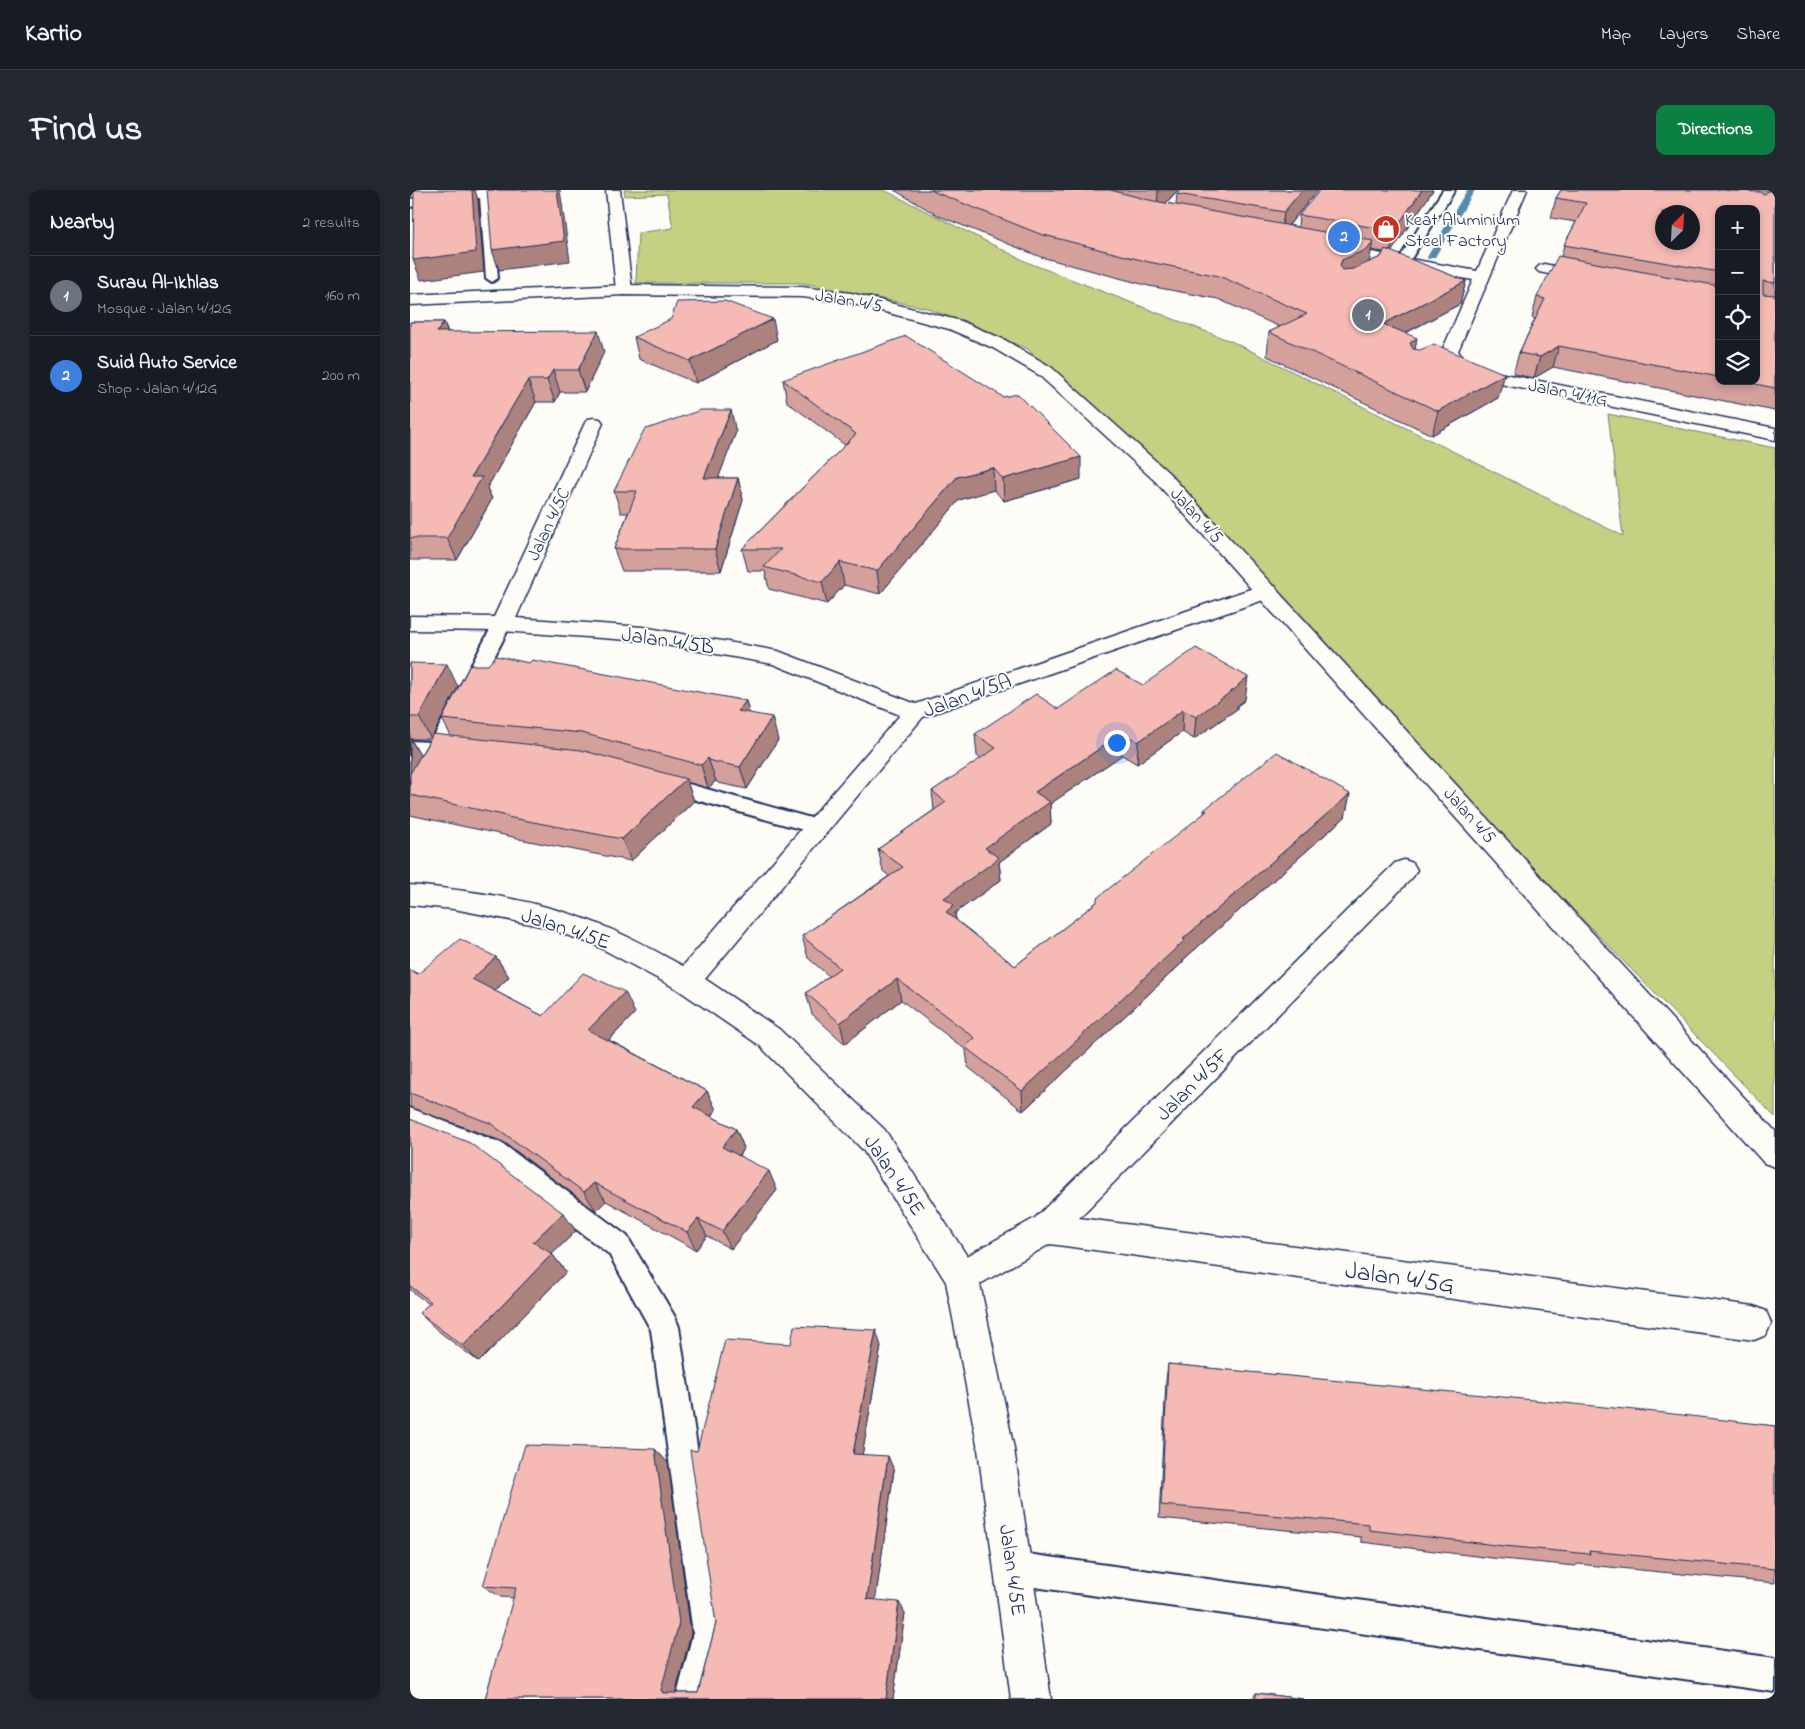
<!DOCTYPE html>
<html lang="en">
<head>
<meta charset="utf-8">
<style>
  body { margin:0; font-family:"Indie Flower",sans-serif; background:#242831; color:#f1f3f6 }
  .controls { position:absolute; right:15px; top:15px; display:grid; overflow:hidden; border-radius:10px; box-shadow:0 2px 8px #0003 }
  .controls button { width:45px; height:45px; display:grid; place-items:center; padding:0; border:0; border-bottom:1px solid #363941; background:#171b24; color:#f1f3f6; font:25px sans-serif }
  .compass { position:absolute; left:1245px; top:15px; width:45px; height:45px; border-radius:50%; background:#171b24; box-shadow:0 2px 8px #0003; rotate:24deg }
  .you { position:absolute; left:706px; top:552px; width:18px; height:18px; margin:-12px; border:4px solid #fff; border-radius:50%; background:#1a73e8; box-shadow:0 0 0 8px #1a73e833 }
  .badge { display:grid; place-items:center; width:32px; height:32px; border-radius:50%; background:#0b8043; color:#fff; font-size:16px; font-weight:700 }
  .pin { position:absolute; translate:-50% -50%; border:2px solid #fff; box-shadow:0 1px 5px #0006 }
  .list { margin:0; padding:0; list-style:none }
  h2 { display:flex; justify-content:space-between; align-items:center; height:65px; margin:0; padding:0 20px; font-size:21px }
  h2 small { font-size:16px; font-weight:400; color:#9ea1a6 }
  .list li { display:grid; grid-template-columns:32px 1fr auto; gap:15px; align-items:center; box-sizing:border-box; height:80px; padding:0 20px; border-top:1px solid #363941 }
  .list b { display:block; font-size:19px; white-space:nowrap }
  .list p { margin:0; font-size:16px; white-space:nowrap; color:#9ea1a6 }
  .list em { font-size:16px; font-style:normal; color:#9ea1a6 }
  .icon { flex:none; width:28px; height:28px; fill:none; stroke:currentColor; stroke-width:2; stroke-linecap:round; stroke-linejoin:round }
  .map { position:relative; flex:none; width:1365px; height:1509px; overflow:hidden; border-radius:10px }
  header { display:flex; align-items:center; gap:30px; box-sizing:border-box; height:70px; padding:0 25px; background:#171b24; border-bottom:1px solid #363941 }
  header strong { font-size:24px }
  nav { display:flex; gap:28px; margin-inline-start:auto; font-size:18px }
  .intro { display:flex; align-items:center; justify-content:space-between; box-sizing:border-box; height:120px; padding:0 30px }
  h1 { margin:0; font-size:35px }
  .button { padding:12px 22px; border-radius:10px; background:#0b8043; color:#fff; font-size:18px; font-weight:700 }
  main { display:flex; gap:30px; padding:0 30px }
  aside { flex:1; background:#171b24; border-radius:10px; box-shadow:0 2px 8px #0003 }
  .map>svg:first-child { display:block }
</style>
</head>
<body>
<header>
<strong>Kartio</strong>
<nav><a>Map</a><a>Layers</a><a>Share</a></nav>
</header>
<div class="intro"><h1>Find us</h1><a class="button">Directions</a></div>
<main>
<aside>
<h2>Nearby<small>2 results</small></h2>
<ul class="list">
<li><span class="badge" style="background:#6b7280">1</span><div><b>Surau Al-Ikhlas</b><p>Mosque · Jalan 4/12G</p></div><em>160 m</em></li>
<li><span class="badge" style="background:#3f7fe0">2</span><div><b>Suid Auto Service</b><p>Shop · Jalan 4/12G</p></div><em>200 m</em></li>
</ul>
</aside>
<div class="map">
<svg width="1365" height="1509" viewBox="0 0 1365 1509">
  <rect width="100%" height="100%" fill="#fdfcf7"/>
  <filter id="ink" filterUnits="userSpaceOnUse"><feTurbulence type="fractalNoise" baseFrequency=".02" numOctaves="2"/><feDisplacementMap in="SourceGraphic" scale="10" xChannelSelector="R" yChannelSelector="G"/><feConvolveMatrix kernelMatrix="1 2 1 2 8 2 1 2 1" color-interpolation-filters="sRGB"/></filter>
  <g filter="url(#ink)">
    <path fill="#c5d083" stroke="#708070" d="M214,0H474L619,73L823,152L1213,346L1198,224L1365,258V927L618,159L517,118L393,93H226L228,43L263,38L257,4L215,6Z"/>
    <g fill="none" stroke-linecap="round" stroke-linejoin="round">
      <path fill="#578aac" fill-rule="evenodd" d="M1057,0H1065L1025,67L1018,69L1017,67Z"/>
      <g stroke="#1b2f5e" stroke-width="4">
        <path id="service" d="M69,0H107L101,3L81,6L88,88L82,92L76,88L70,8L0,17V9Z
          M1033,0H1045L997,75H989L987,72Z
          M92,428L98,430L101,434L40,553L53,555L56,560L53,565L33,566L7,613L0,615V590L14,565H0V551L21,552L83,434L86,430Z
          M250,586L415,632L418,637L415,642L408,644L243,598L240,593L243,588Z
          M0,918L93,954L217,1046L265,1127L269,1137L315,1443L300,1509H266L283,1443L241,1140L199,1064L75,970L0,940Z
          M603,1362L1365,1468V1502L603,1394L592,1389L587,1378L592,1367Z"/>
      </g>
      <g stroke="#1b2f5e" stroke-width="3">
        <path id="minor" d="M196,0H210L222,100L220,103H208L206,100Z
          M1103,0H1117L1048,161C1055,173 1067,178 1079,181L1365,238V250L1076,191C1057,186 1041,180 1032,161L1063,90L923,65L918,63L915,60L918,57L923,55L1067,81Z
          M1134,74L1183,84L1185,87L1183,90L1177,92L1129,82L1126,79L1129,76Z
          M184,228L190,229L193,233L106,428L233,437L368,461L506,514L849,396L857,395L865,396L868,401L865,406L513,527L295,789L369,839L475,940L557,1066L625,1028L985,673L994,670L1003,673L1007,680L1003,687L669,1028L1344,1116L1356,1121L1361,1133L1356,1145L1344,1150L640,1054L570,1094L604,1259L641,1509H601L568,1259L536,1092L453,960L349,855L267,799L185,755L131,736L44,719L0,715V695C69,701 141,712 205,741C228,751 251,764 273,776L490,525L363,474L233,451L92,441L0,440V426L84,427L175,233L178,229Z"/>
      </g>
      <g stroke="#1b2f5e" stroke-width="3">
        <path id="tertiary" d="M214,95L392,97L441,103L551,131L595,150L641,177L759,283L1365,941V977L1354,973L745,291L629,185L583,158L539,139L441,113L392,107L214,105L0,115V105Z"/>
      </g>
      <use href="#service" fill="#fdfcf7" fill-rule="evenodd"/>
      <use href="#minor" fill="#fdfcf7" fill-rule="evenodd"/>
      <use href="#tertiary" fill="#fdfcf7" fill-rule="evenodd"/>
    </g>
    <path fill="#d4a09b" stroke="#1b2f5e" fill-rule="evenodd" d="M484,0H768L756,13L766,15L767,4L770,0H908L879,35L888,37L889,25L1023,0L981,62L1056,91L1050,114L996,143L1005,159L1088,208L1022,245L857,166L859,142L870,137L808,109L739,96L631,67L529,26ZM961,60L973,62L971,67L959,72Z
      M1151,0H1365V221L1143,177L1124,188L1103,184L1109,163L1125,129L1122,128L1127,107L1151,67L1154,55L1166,32L1141,28L1146,8ZM1309,19L1346,191H1309Z
      M0,132H34L38,142L194,162L175,202H150L145,212H126L77,298L82,309L47,370H0Z
      M224,147L367,150L286,193L229,169Z
      M373,190L671,289L594,311L584,300L549,310L470,404L434,395L417,414L359,399L355,381H338L332,359L435,255L377,212Z
      M326,242L308,288H328L333,310L311,381H212L204,359L218,323H211L204,301Z
      M0,473L48,497L23,545L41,546L32,529L78,475L119,473L336,511L339,523L368,550L337,599L308,593L306,591L298,598L277,592L284,611L221,671L109,649L108,648L0,625ZM1,549H20L10,566Z
      M733,495L835,510L827,516V519L784,549L772,542L727,574L712,565L640,614L641,634L589,672L591,690L545,723L546,730L605,776L687,712L794,624V620L940,604L935,627L773,770V772L613,921L558,877L556,860L491,810L435,854L402,824L396,803L419,786L398,768L392,746L479,686L473,681L468,659L524,620L522,601L571,569L567,566L565,544Z
      M86,767L99,787L85,801L133,826L225,823L199,850L297,901L306,920L301,926L326,939L334,958L329,965L367,1000L321,1059L297,1046L286,1060L196,1011L186,1021L94,952L0,917V780L8,784Z
      M0,929L153,1023L166,1041L142,1064L156,1082L69,1172L27,1140L9,1123L19,1114L0,1100Z
      M381,1154L471,1156L452,1265L484,1280L465,1410L495,1423L483,1509H75L104,1408L91,1407L73,1396L245,1259L258,1273L281,1443L266,1503H288L306,1433L287,1261Z
      M758,1174L1365,1236V1393L1168,1374L1165,1376L1082,1368L951,1352V1347L749,1328L756,1190Z
      M846,1503L893,1509H842Z"/>
    <path fill="#ac827e" stroke="#1b2f5e" d="M62,0H65L68,10L74,82L11,90L3,70Z
      M147,0H150L160,71L89,80L82,60Z
      M748,0H768L747,22Z
      M892,0H908L871,44L874,22Z
      M1012,0H1023L980,64L984,41Z
      M963,51L959,74L928,93L930,75L932,70Z
      M1056,91L1050,114L969,157L973,134Z
      M363,129L367,150L286,193L280,171Z
      M34,132L42,153L27,142Z
      M188,141L194,162L175,202L168,180Z
      M1007,148L1003,172L1000,153Z
      M1149,156L1143,177L1124,188L1130,167Z
      M143,180L150,202L145,212L137,190Z
      M1095,184L1088,208L1022,245L1028,221Z
      M118,190L126,212L77,298L82,309L47,370L37,348L61,287Z
      M321,220L326,242L300,310L294,288Z
      M671,267V289L594,311L593,289Z
      M583,278L584,300L549,310L470,404L467,381L547,287Z
      M328,288L333,310L311,381L305,359Z
      M430,372L434,395L417,414L412,392Z
      M37,474L48,497L21,549L9,527Z
      M838,487L835,510L827,516V519L784,549L786,527Z
      M336,511L342,533L328,521Z
      M773,520L772,542L727,574L728,552Z
      M362,527L368,550L337,599L330,577Z
      M713,543L712,565L640,614L641,634L589,672L591,690L545,723L547,737L539,744L534,708L575,658L625,602Z
      M0,548L11,567L0,587Z
      M298,568L306,591L298,598L291,575Z
      M276,589L284,611L221,671L212,649Z
      M940,604L935,627L773,770V772L613,921L612,901L773,749Z
      M86,767L99,787L75,810L62,789Z
      M487,789L491,810L435,854L430,833Z
      M215,802L225,823L189,860L178,840Z
      M297,901L306,920L292,936L283,917Z
      M326,939L334,958L321,975L312,957Z
      M359,981L367,1000L321,1059L312,1041Z
      M184,993L196,1011L186,1021L174,1002Z
      M153,1023L166,1041L137,1069L123,1052Z
      M288,1029L297,1046L286,1060L277,1042Z
      M142,1064L156,1082L69,1172L53,1156Z
      M466,1140L471,1156L450,1278L443,1264Z
      M245,1259L258,1273L281,1443L264,1509L253,1503L251,1500Z
      M478,1266L484,1280L464,1420L457,1409Z
      M489,1412L495,1423L483,1509H476Z"/>
    <path fill="#f6bab4" stroke="#1b2f5e" fill-rule="evenodd" d="M4,0H62L66,62L3,70Z
      M77,0H147L154,51L82,60Z
      M521,0H700L739,10L963,51L958,59L932,70L930,75L932,80L943,79L971,67L975,59L1056,91L973,134L1007,148L1000,153L1003,159L1010,160L1024,154L1095,184L1028,221L859,142L897,124L809,86L739,72L630,44L527,3Z
      M770,0H892L874,22L767,4Z
      M910,0H1012L984,41L889,25Z
      M1151,0H1314L1323,1L1351,2L1353,5L1360,0H1365V93L1353,91V104L1365,105V198L1331,191H1346V19H1309V82L1154,55L1176,13L1146,8ZM1252,22H1282V52H1252Z
      M1148,66L1309,96V187L1149,156L1130,167L1109,163L1135,109L1127,107Z
      M315,111L363,129L280,171L224,147L261,129L267,112Z
      M0,132H34L27,142L188,141L168,180H143L137,190H118L61,287H72L37,348H0Z
      M496,146L593,207L608,204L671,267L593,289L583,278L547,287L467,381L430,372L412,392L354,377L371,359H332L446,244L373,190Z
      M291,220H321L294,288H328L305,359H204L227,301H204L234,240Z
      M786,458L838,487L828,495L829,496L786,527L773,520L728,552L713,543L625,602L640,612L575,658L589,668L534,708L544,715L536,722L605,776L687,712V708L797,621L794,620L867,562L940,604L773,749L775,750L612,901L555,857L565,848L487,789L430,833L396,803L430,778L392,746L493,677L468,659L536,612L522,601L586,558L565,544L626,504L648,519L706,480L733,495Z
      M86,466L119,473L122,470L336,511L328,521L362,527L330,577L301,571L298,568L291,575L172,543L32,529L60,475H78Z
      M0,473L37,474L9,527H0Z
      M23,544L171,560L276,589L212,649L97,627L98,626L0,605V584Z
      M50,749L86,767L62,789L133,826L173,783L215,802L178,840L297,901L283,917L326,939L312,957L359,981L312,1041L288,1029L277,1042L184,993L174,1002L80,933L0,903V780L8,784Z
      M0,929L60,953L153,1023L123,1052L142,1064L53,1156L9,1123L21,1112L0,1096Z
      M384,1136L466,1140L443,1264L478,1266L457,1409L489,1412L476,1509H75L106,1398L73,1396L115,1255L245,1259L269,1433L251,1500L253,1503H288L306,1433L280,1260L287,1261L315,1150L381,1154Z
      M758,1174L1255,1223L1365,1236V1379L1179,1361L1180,1364L1094,1356L959,1340V1334L751,1315Z
      M846,1503L893,1509H846Z"/>
  </g>
  <defs>
    <g id="shop-disc" transform="scale(1.4375)"><circle r="9.5" fill="#c8321e" stroke="#fdfcf7"/><path d="M-5-2.5h2.3a2.7 3.5 0 0 1 5.4 0H5L5.5 6h-11ZM-1.5-2.5h3a1.5 2.3 0 0 0-3 0Z" fill="#fff"/></g>
  </defs>
  <g fill-rule="evenodd">
    <use href="#shop-disc" x="976" y="39"/>
  </g>
  <g text-anchor="middle" stroke-width="4" stroke-linejoin="round" paint-order="stroke">
    <g font-size="18" fill="#1b2f5e" stroke="#fdfcf7" text-anchor="start">
      <text x="995" y="35">Keat Aluminium<tspan x="995" dy="21">Steel Factory</tspan></text>
    </g>
    <g font-size="18" fill="#1b2f5e" stroke="#fdfcf7">
      <text transform="translate(439 110) rotate(10)" y="6">Jalan 4/5</text>
      <text transform="translate(1158 202) rotate(11)" y="6">Jalan 4/11G</text>
      <text transform="translate(787 325) rotate(47)" y="6">Jalan 4/5</text>
      <text transform="translate(138 334) rotate(-65)" y="6">Jalan 4/5C</text>
      <text transform="translate(1060 625) rotate(48)" y="6">Jalan 4/5</text>
    </g>
    <g font-size="21" fill="#1b2f5e" stroke="#fdfcf7">
      <text transform="translate(258 450) rotate(8)" y="7">Jalan 4/5B</text>
      <text transform="translate(557 505) rotate(-20)" y="7">Jalan 4/5A</text>
      <text transform="translate(156 738) rotate(18)" y="7">Jalan 4/5E</text>
      <text transform="translate(782 894) rotate(-45)" y="7">Jalan 4/5F</text>
      <text transform="translate(485 985) rotate(56)" y="7">Jalan 4/5E</text>
      <text transform="translate(603 1380) rotate(82)" y="7">Jalan 4/5E</text>
    </g>
    <g font-size="25" fill="#1b2f5e" stroke="#fdfcf7">
      <text transform="translate(990 1086) rotate(8)" y="9">Jalan 4/5G</text>
    </g>
  </g>
</svg>
<div class="controls">
<button>+</button>
<button>−</button>
<button><svg class="icon" aria-label="locate" viewBox="0 0 24 24"><circle cx="12" cy="12" r="6"/><path d="M12 2v4M12 18v4M2 12h4M18 12h4"/></svg></button>
<button><svg class="icon" aria-label="layers" viewBox="0 0 24 24"><path d="M12 4l9 5-9 5-9-5zM3 14l9 5 9-5"/></svg></button>
</div>
<svg class="compass" viewBox="-18 -18 36 36"><path d="M0-13l5 13h-10z" fill="#e53935"/><path d="M0 13l5-13h-10z" fill="#9ea1a6"/></svg>
<div class="you"></div>
<div class="pin badge" style="left:958px;top:125px;background:#6b7280">1</div>
<div class="pin badge" style="left:934px;top:47px;background:#3f7fe0">2</div>
</div>
</main>
</body>
</html>
